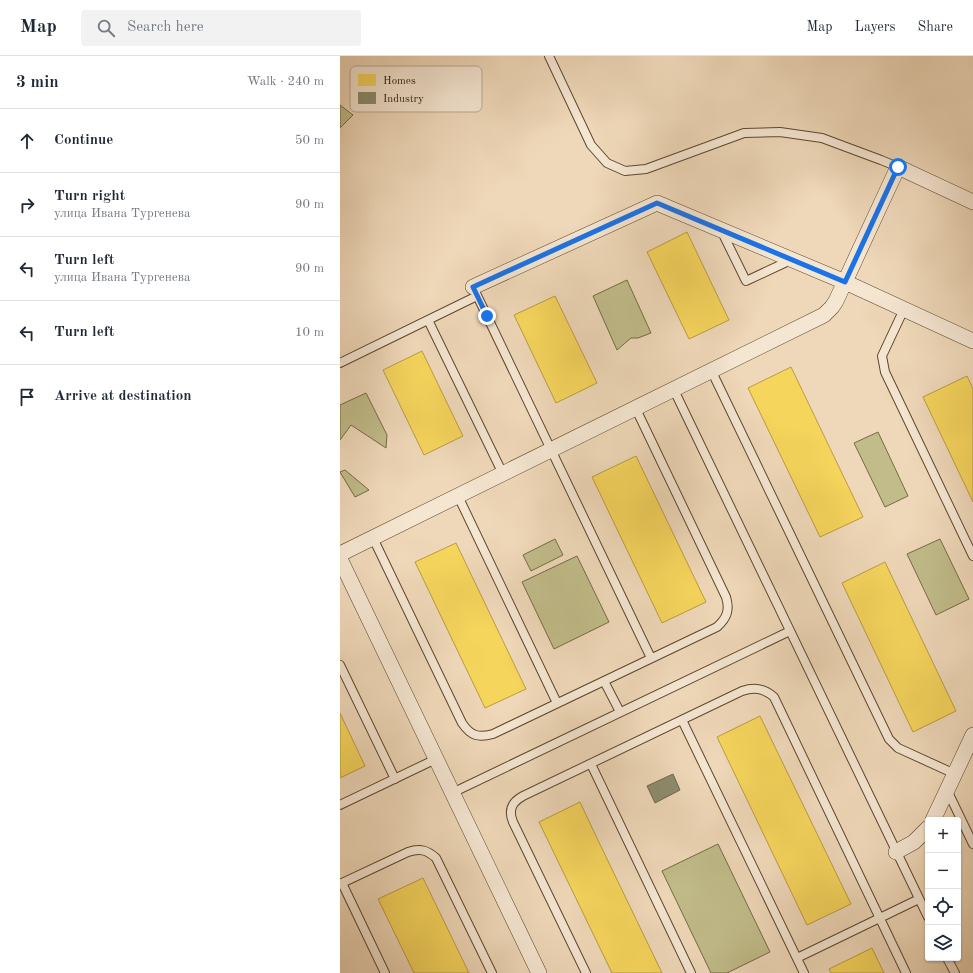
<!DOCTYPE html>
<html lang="en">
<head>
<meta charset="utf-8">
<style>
  body { margin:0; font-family:"Old Standard TT",serif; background:#f2f2f3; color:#1f2937 }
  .controls { position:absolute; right:12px; bottom:12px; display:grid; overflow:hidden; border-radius:4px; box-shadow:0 1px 3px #0004 }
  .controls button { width:36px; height:36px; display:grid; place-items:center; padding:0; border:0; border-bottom:1px solid #e0e1e3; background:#fff; color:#1f2937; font:20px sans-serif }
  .stop { position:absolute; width:12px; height:12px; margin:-9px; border:3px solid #1a73e8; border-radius:50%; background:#fff }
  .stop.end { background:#1a73e8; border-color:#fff; box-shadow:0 1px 4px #0008 }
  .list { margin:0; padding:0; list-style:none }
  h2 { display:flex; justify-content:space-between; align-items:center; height:52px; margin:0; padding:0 16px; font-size:17px }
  h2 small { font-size:13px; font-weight:400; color:#747a83 }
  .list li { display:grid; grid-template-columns:26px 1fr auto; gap:12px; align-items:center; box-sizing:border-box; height:64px; padding:0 16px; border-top:1px solid #e0e1e3 }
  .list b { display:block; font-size:15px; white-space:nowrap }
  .list p { margin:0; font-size:13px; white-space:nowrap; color:#747a83 }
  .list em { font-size:13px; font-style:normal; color:#747a83 }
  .icon { flex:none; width:22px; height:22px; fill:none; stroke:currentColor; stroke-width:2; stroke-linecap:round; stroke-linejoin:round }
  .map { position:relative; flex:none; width:633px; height:917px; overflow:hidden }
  header { display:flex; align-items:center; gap:24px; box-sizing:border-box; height:56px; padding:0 20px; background:#fff; border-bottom:1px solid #e0e1e3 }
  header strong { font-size:19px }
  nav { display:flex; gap:22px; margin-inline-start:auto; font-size:14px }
  .search { width:280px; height:36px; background:#f2f2f3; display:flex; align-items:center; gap:10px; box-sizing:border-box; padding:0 14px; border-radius:4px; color:#747a83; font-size:15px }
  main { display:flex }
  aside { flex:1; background:#fff }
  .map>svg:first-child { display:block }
</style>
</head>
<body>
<header>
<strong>Map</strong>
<div class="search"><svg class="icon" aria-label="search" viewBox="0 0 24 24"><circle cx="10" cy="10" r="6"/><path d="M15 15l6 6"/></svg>Search here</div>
<nav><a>Map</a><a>Layers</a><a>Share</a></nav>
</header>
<main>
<aside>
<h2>3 min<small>Walk · 240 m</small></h2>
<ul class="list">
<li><svg class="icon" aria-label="ahead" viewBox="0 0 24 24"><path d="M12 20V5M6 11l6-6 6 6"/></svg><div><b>Continue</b></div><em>50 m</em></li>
<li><svg class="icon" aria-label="right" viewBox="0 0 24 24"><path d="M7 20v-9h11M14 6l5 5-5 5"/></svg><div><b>Turn right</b><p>улица Ивана Тургенева</p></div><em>90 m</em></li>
<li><svg class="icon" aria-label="left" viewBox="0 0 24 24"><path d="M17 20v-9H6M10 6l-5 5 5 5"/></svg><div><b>Turn left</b><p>улица Ивана Тургенева</p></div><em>90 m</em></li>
<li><svg class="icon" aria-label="left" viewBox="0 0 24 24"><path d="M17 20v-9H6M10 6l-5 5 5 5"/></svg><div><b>Turn left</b></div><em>10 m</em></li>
<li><svg class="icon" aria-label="arrive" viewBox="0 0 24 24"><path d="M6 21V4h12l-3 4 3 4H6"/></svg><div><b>Arrive at destination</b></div></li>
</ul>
</aside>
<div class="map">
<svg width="633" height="917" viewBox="0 0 633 917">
  <rect width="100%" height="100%" fill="#efd8b9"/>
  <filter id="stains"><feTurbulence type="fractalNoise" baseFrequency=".005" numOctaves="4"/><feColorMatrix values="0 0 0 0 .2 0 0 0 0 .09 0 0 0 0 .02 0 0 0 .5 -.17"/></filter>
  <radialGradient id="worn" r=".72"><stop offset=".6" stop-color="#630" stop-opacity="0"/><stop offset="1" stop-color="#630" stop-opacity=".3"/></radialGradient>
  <path fill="#c1bc8a" stroke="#766a45" d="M0,49L13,59L0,72Z
    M287,224L311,277L298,282H291L277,294L253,240Z
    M26,337L47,379L46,392L11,369L0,384V349Z
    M538,376L568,440L545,451L514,387Z
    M5,414L29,434L15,441L0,416Z
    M215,483L223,499L191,515L183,499Z
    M600,483L629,543L596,559L567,498Z
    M237,500L269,566L214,593L182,526Z
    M378,788L430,896L387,917H371L322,815Z"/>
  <path fill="#f6d55c" stroke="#b99c40" d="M347,176L389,264L349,283L307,196Z
    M215,240L257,327L216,347L174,259Z
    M82,295L123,380L84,399L43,314Z
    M451,311L523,461L480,481L408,332Z
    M627,320L633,333V446L583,341Z
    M296,400L366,546L322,567L252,421Z
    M116,487L186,633L145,652L75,506Z
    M545,506L616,655L573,676L502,527Z
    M0,657L25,710L0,722Z
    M420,660L511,848L467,869L377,681Z
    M240,746L255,778L322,917H272L199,766Z
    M83,822L129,917H74L38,843Z
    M532,892L544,917H491L489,913Z"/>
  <path fill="#8c8c6e" stroke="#6f694d" d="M333,718L340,734L315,747L307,730Z"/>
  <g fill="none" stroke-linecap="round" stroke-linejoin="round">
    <g stroke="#5c472e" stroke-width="10">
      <path id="lane" d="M209,0L251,89L267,107L285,115L306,113L404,77L440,76L482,82L541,104L558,111
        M381,174L406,225L451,204
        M133,231L311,602
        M564,253L542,300L545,316L633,500
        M88,264L163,418
        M0,307L137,240
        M372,316L549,683L558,692L615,718
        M334,334L588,861
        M118,440L217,647
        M33,482L122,667C131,680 138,682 153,678L377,571C387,562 390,554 386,541L296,353
        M0,609L55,723
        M264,625L280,656
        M342,664L464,917
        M251,708L351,917
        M607,734L633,788
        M112,737L450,575
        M0,749L96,703
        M2,827L45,917
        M0,828L68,796C80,792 87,794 96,802L152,917
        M457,902L579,843
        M607,902L615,917
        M246,917L173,766C168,754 172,746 183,740L402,635C414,631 423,632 434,641L566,917"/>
    </g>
    <g stroke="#5c472e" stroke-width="16">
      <path id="street" d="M133,231L317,147L505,226L633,285
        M0,498L484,259L492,251L496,245L558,111L633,146
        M0,503L199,917
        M593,764L633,679
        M556,796L574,786L588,772"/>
    </g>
    <use href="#lane" stroke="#f5e6d2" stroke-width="8"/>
    <use href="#street" stroke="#f5e6d2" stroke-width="15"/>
  </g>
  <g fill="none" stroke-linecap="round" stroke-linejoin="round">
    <path stroke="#1a73e8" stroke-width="5" d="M147,260L133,231L317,147L505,226L558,111"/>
  </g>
  <rect x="10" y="10" width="132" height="46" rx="6" fill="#f5e6d2" stroke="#b8a893" stroke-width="1"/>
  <rect x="18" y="18" width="18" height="12" fill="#f6d55c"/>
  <rect x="18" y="36" width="18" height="12" fill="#8c8c6e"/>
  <g font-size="11" fill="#2b1700">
    <text x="43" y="28">Homes</text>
    <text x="43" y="46">Industry</text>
  </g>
  <rect width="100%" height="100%" filter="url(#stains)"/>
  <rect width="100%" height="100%" fill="url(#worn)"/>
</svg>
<div class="controls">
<button>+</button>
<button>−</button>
<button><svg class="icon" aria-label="locate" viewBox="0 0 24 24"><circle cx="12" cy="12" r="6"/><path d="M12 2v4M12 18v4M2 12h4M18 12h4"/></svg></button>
<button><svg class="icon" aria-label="layers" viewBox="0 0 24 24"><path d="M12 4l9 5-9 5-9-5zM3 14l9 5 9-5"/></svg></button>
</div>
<div class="stop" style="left:558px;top:111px"></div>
<div class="stop end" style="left:147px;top:260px"></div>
</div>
</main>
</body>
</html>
